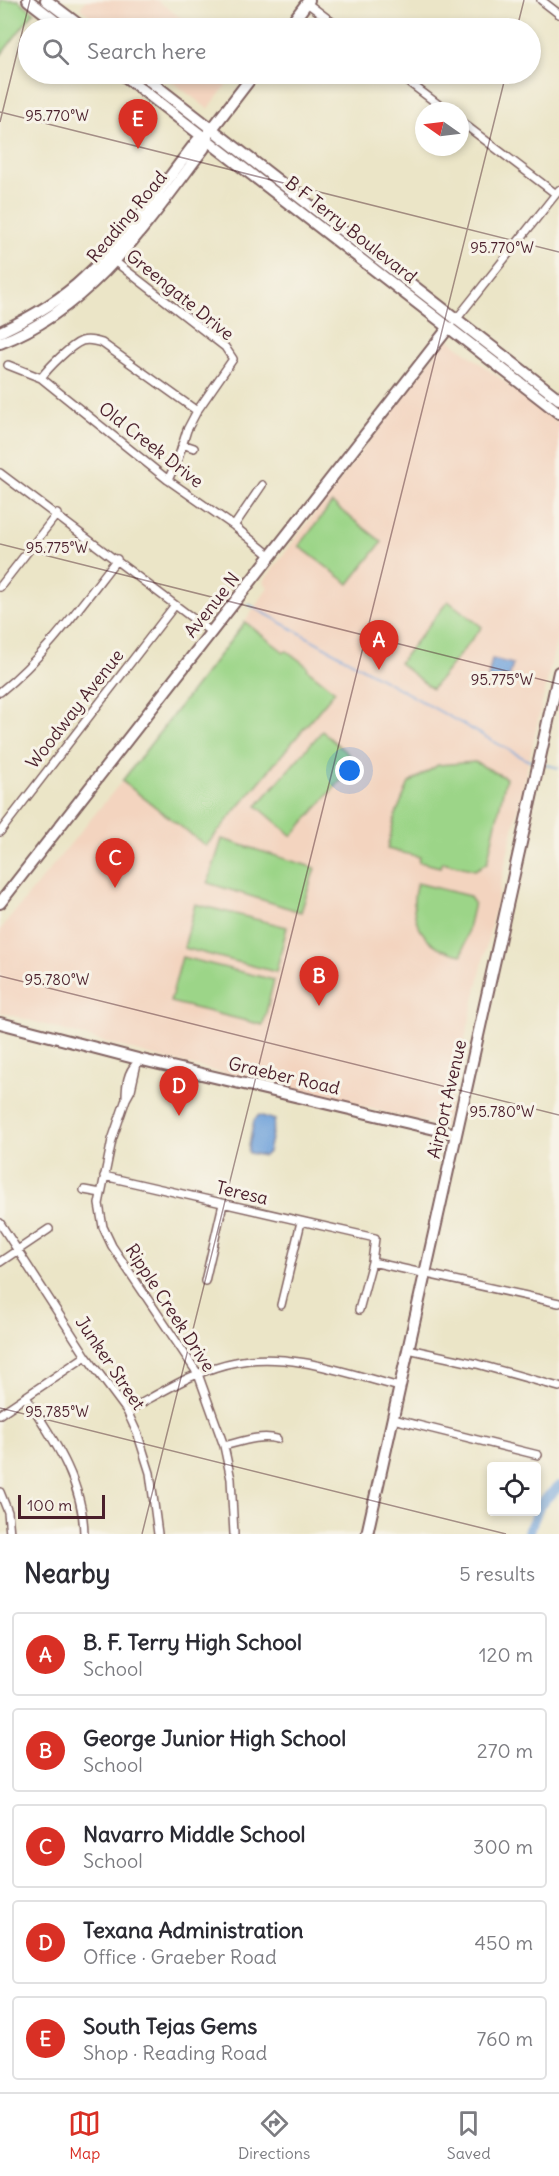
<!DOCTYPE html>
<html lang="en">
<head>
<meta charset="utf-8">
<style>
  body { margin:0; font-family:Delius,sans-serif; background:#f7f7f7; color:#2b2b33 }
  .controls { position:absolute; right:18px; bottom:18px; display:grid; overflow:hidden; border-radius:6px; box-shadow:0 3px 9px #0003 }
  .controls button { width:54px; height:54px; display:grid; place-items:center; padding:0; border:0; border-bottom:2px solid #e1e1e2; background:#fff; color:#2b2b33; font:30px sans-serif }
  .compass { position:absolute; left:415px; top:102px; width:54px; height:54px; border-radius:50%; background:#fff; box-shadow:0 3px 9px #0003; rotate:284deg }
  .scale { position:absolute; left:18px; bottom:15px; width:87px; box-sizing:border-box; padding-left:6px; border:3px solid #4a1f2b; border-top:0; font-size:16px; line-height:21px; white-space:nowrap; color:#4a1f2b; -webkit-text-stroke:4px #f7f3e8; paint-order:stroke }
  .you { position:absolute; left:350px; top:771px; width:21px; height:21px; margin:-15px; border:4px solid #fff; border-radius:50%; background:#1a73e8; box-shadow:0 0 0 9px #1a73e833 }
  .badge { display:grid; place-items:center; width:39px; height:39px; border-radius:50%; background:#d93025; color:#fff; font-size:20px; font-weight:700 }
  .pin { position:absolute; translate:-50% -50px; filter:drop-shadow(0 2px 3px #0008) }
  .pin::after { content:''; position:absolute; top:32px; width:21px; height:18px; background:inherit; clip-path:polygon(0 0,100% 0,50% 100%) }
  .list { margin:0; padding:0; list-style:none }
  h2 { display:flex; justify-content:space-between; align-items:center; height:78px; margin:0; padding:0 24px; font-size:26px }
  h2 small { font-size:20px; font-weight:400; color:#7c7c81 }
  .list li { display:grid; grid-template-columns:39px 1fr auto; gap:18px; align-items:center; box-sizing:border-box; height:84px; margin:0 12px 12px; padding:0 12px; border:2px solid #e1e1e2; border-radius:6px }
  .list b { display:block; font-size:22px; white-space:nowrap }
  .list p { margin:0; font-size:20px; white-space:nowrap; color:#7c7c81 }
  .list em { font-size:20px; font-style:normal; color:#7c7c81 }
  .icon { flex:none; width:33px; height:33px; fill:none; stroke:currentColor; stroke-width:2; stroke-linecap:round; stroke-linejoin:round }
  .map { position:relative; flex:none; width:559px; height:1534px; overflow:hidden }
  .search { position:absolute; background:#fff; box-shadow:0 3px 9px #0003; left:18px; right:18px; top:18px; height:66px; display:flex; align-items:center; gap:15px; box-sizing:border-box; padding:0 21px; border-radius:33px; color:#7c7c81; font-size:22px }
  .sheet { height:558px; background:#fff }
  nav { display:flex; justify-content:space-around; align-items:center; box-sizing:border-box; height:84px; border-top:2px solid #e1e1e2; background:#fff; font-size:16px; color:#7c7c81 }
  nav a { display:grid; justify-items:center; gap:3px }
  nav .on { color:#d93025 }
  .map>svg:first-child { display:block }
</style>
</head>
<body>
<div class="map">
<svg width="559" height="1534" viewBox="0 0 559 1534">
  <rect width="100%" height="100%" fill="#f7f3e8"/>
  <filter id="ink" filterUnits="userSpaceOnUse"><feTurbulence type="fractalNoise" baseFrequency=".0167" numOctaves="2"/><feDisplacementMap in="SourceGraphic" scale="12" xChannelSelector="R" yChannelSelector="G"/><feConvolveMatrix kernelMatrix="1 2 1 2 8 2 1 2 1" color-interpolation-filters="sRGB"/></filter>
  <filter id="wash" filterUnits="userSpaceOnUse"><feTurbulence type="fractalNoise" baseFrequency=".008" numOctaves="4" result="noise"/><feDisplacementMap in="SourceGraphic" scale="24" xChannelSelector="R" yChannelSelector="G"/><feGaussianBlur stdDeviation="1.35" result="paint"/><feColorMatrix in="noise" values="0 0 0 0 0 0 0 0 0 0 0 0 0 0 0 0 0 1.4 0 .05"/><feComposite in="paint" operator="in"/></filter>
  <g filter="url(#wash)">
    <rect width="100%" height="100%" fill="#ebe5c7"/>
    <path fill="#f3d4bf" d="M86,0H157L194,28H105L80,8Z
      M162,74H235L208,109Z
      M447,338L559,423V629L445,1127L153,1056L0,1012V930L122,781L245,622L268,587L263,582Z"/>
    <path fill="#9cd588" stroke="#737a5a" stroke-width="1.5" d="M0,0H18L34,12L0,56Z
      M332,503L382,542L349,584L299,546Z
      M448,601L482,627L432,689L399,663Z
      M245,622L284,652L287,651L307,666L308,670L335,691L206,846L122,781Z
      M322,731L357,762L292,836L257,806Z
      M475,762L506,778L487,863L475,870L442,862L440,867L419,862L420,857L387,849L395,816L409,783L438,765Z
      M222,839L315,868L301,912L208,883Z
      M417,883L469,896L474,903L462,955C424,949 406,920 417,883Z
      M195,904L287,927L276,972L184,948Z
      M182,957L274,980L263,1025L170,1002Z"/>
    <path fill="#6ea1da" stroke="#5c6082" stroke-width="1.5" d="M492,659L513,664L508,682L488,678Z
      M259,1115L275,1120L268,1152L264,1156L249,1153L248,1151L254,1120Z"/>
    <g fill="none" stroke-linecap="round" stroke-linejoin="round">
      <path stroke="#6ea1da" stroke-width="1.5" d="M248,604L527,760L533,762
        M544,764L559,768"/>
      <path stroke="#6ea1da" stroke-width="10" d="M528,1534L540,1504L559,1486"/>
    </g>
  </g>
  <g filter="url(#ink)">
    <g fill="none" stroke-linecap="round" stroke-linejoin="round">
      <g stroke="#826462" stroke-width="10">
        <path id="street" d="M541,0L559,14
          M307,3L340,28
          M398,74L447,111
          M460,121L556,194
          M113,260L225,347L233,359L197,411L187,430L178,459L168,480
          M455,321L559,190
          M8,365L41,378L168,480L234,526L271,556
          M41,378C48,368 71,345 82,341C88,339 96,341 102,343L197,411
          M182,444L194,448
          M0,473L211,632
          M234,526L262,485
          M0,587L57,514
          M0,692C46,655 81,605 117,559
          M0,832L175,605
          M138,1059L131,1090L126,1099L112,1140L99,1204L103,1227L112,1246L198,1374L224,1446L231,1479L234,1534
          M126,1099C126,1086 127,1072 137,1063
          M104,1176L375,1238L372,1262L359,1310
          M84,1190L101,1193
          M0,1223L86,1356L127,1411L138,1435L150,1473L158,1534
          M0,1262L49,1229
          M372,1262L559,1303
          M205,1281L223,1204
          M281,1305L301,1222
          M408,1349L477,1364L559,1387
          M26,1397C54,1440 83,1481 84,1534
          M127,1411C161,1393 197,1369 236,1362C289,1351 349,1374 400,1387
          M0,1414L86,1356
          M393,1419L538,1455
          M224,1446C240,1442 261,1434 277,1439
          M0,1492L8,1512L10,1534"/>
      </g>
      <g stroke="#826462" stroke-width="14">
        <path id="secondary" d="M28,0L64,28
          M46,0L83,28
          M288,28L309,0
          M122,74L559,413
          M141,74L559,399
          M0,332C30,318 61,300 85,277C128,238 161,187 197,141L205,138L254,74
          M0,343C90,309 148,222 204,148L205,138
          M0,903L449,327
          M0,1023L138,1059L456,1134
          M367,1534L559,672"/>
      </g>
      <use href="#street" stroke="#fff" stroke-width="7"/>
      <use href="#secondary" stroke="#fff" stroke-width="10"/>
    </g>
  </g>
  <path fill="none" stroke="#4a1f2b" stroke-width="1.5" stroke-opacity="0.45" d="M517,28L524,0M0,112L559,252M0,122L30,0M0,544L559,684M0,976L559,1115M0,1408L506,1534M142,1534L506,74"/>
  <g text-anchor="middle" stroke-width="6" stroke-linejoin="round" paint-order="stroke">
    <g font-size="18" fill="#4a1f2b" stroke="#f7f3e8">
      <text transform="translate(127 217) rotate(-50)" y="6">Reading Road</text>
      <text transform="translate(351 230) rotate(38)" y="6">B F Terry Boulevard</text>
      <text transform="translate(180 295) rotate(39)" y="6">Greengate Drive</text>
      <text transform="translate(151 445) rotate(38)" y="6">Old Creek Drive</text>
      <text transform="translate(212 605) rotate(-52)" y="6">Avenue N</text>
      <text transform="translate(75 709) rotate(-52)" y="6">Woodway Avenue</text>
      <text transform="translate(284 1076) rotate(13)" y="6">Graeber Road</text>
      <text transform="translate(447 1099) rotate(-77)" y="6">Airport Avenue</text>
      <text transform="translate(242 1193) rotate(13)" y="6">Teresa</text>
      <text transform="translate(170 1308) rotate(57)" y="6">Ripple Creek Drive</text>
      <text transform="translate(110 1363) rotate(56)" y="6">Junker Street</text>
    </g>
  </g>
  <g font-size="15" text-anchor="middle" fill="#4a1f2b" stroke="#f7f3e8" stroke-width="6" stroke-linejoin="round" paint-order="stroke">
    <text x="57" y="121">95.770°W</text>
    <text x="502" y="253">95.770°W</text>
    <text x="57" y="553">95.775°W</text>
    <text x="502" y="685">95.775°W</text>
    <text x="57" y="985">95.780°W</text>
    <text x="502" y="1117">95.780°W</text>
    <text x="57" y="1417">95.785°W</text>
  </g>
</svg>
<div class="controls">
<button><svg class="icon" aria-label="locate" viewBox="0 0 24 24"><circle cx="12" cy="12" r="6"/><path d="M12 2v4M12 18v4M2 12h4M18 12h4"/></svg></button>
</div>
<svg class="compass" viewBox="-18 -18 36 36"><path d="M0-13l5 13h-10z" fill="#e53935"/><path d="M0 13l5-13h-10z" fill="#7c7c81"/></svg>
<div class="scale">100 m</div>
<div class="you"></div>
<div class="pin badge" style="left:379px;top:670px">A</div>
<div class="pin badge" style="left:319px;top:1006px">B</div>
<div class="pin badge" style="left:115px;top:888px">C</div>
<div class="pin badge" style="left:179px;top:1116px">D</div>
<div class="pin badge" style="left:138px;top:149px">E</div>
<div class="search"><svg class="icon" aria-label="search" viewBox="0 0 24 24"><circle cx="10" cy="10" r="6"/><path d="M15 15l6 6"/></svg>Search here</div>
</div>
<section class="sheet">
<h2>Nearby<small>5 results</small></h2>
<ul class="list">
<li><span class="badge">A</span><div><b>B. F. Terry High School</b><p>School</p></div><em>120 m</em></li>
<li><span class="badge">B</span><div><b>George Junior High School</b><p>School</p></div><em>270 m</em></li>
<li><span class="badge">C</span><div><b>Navarro Middle School</b><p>School</p></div><em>300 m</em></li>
<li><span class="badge">D</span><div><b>Texana Administration</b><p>Office · Graeber Road</p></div><em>450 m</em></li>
<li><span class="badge">E</span><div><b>South Tejas Gems</b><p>Shop · Reading Road</p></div><em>760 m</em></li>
</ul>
</section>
<nav>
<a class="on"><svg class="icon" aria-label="map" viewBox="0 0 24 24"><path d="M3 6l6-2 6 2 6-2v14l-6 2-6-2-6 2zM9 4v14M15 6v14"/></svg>Map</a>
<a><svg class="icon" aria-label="directions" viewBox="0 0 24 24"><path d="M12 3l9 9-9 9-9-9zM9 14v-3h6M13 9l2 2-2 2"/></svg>Directions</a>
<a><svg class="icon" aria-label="saved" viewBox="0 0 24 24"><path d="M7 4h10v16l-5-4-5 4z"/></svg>Saved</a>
</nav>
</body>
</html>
